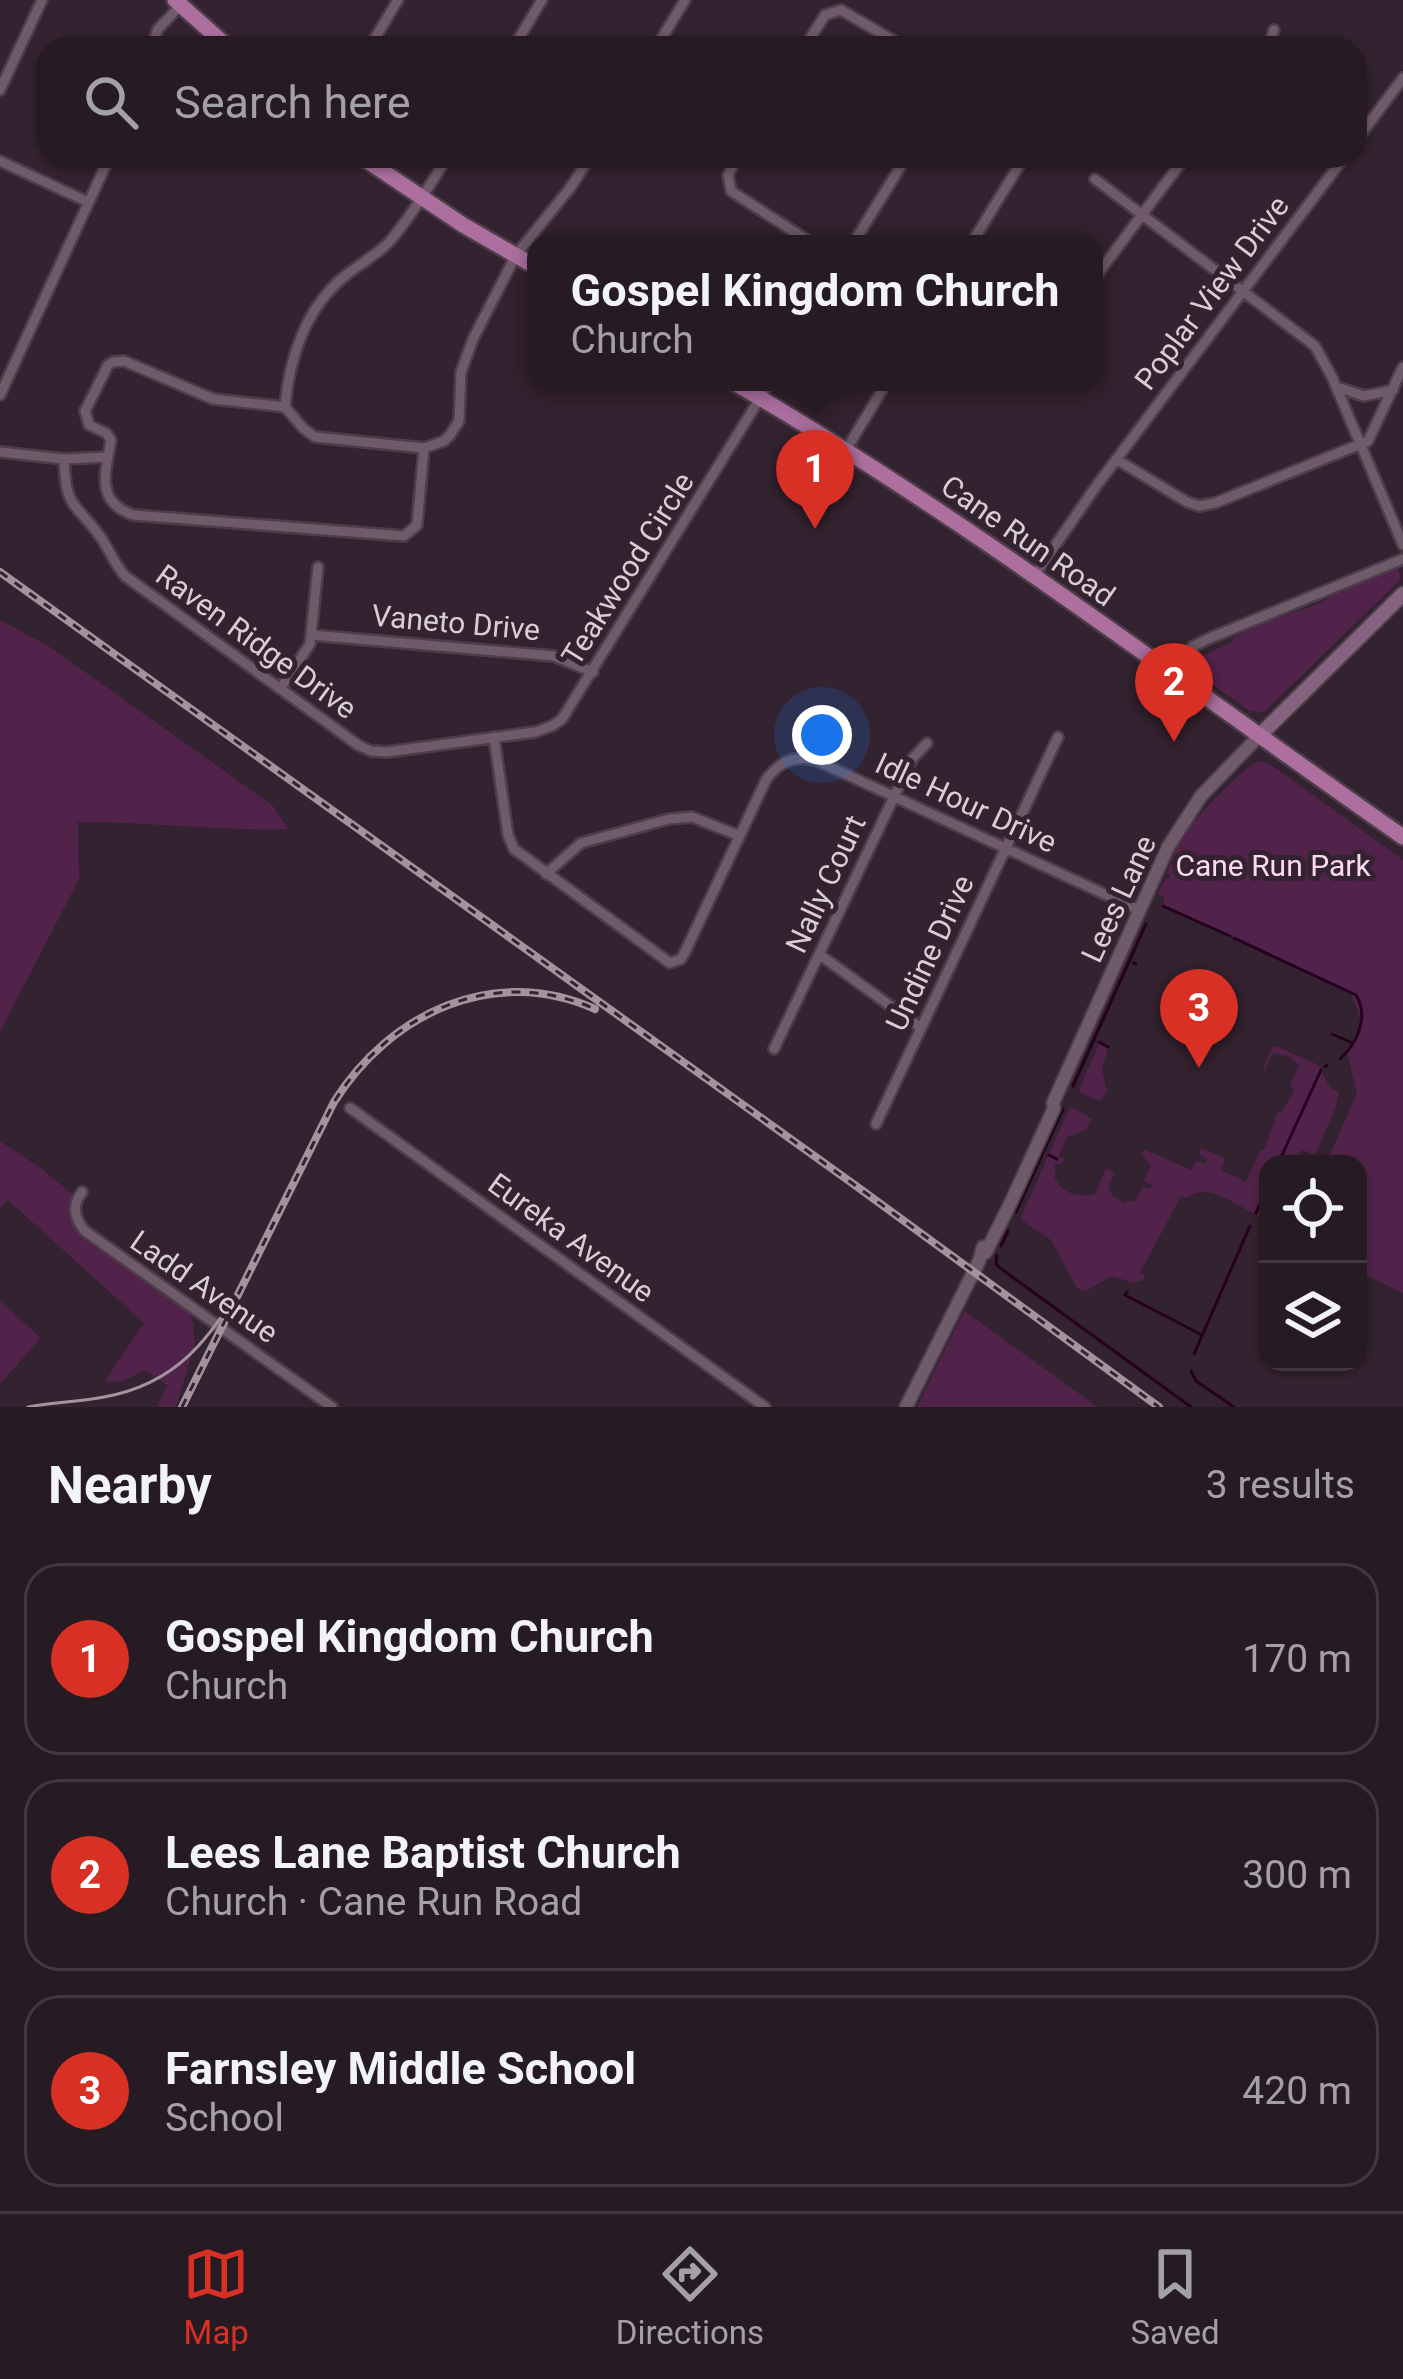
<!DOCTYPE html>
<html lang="en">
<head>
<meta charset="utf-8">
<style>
  body { margin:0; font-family:Roboto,sans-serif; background:#322730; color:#f1f3f6 }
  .controls { position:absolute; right:36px; bottom:36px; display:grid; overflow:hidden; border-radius:24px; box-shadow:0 3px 9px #0004 }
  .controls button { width:108px; height:108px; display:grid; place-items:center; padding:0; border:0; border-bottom:3px solid #423841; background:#261a23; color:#f1f3f6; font:60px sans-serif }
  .you { position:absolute; left:822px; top:735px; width:42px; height:42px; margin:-30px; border:9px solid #fff; border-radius:50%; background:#1a73e8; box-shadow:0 0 0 18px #1a73e833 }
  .badge { display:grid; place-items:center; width:78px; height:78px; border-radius:50%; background:#d93025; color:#fff; font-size:39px; font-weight:700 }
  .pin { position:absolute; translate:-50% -99px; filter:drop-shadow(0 3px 6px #0008) }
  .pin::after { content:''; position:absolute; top:63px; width:42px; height:36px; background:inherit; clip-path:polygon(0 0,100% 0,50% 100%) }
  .popup { position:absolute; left:527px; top:235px; width:576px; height:156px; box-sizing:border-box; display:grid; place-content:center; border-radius:24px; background:#261a23; filter:drop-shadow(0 3px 9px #0005); font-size:39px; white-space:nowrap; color:#a4a1a6 }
  .popup b { font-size:45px; color:#f1f3f6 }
  .popup::after { content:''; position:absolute; left:50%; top:100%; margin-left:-24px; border:24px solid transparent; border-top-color:#261a23 }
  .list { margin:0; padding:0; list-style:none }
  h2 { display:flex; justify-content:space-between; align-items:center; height:156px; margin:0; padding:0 48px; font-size:51px }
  h2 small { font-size:39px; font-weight:400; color:#a4a1a6 }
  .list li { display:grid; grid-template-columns:78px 1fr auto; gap:36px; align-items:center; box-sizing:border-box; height:192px; margin:0 24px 24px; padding:0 24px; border:3px solid #423841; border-radius:36px }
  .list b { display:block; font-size:45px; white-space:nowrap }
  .list p { margin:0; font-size:39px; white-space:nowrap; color:#a4a1a6 }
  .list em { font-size:39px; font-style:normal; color:#a4a1a6 }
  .icon { flex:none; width:66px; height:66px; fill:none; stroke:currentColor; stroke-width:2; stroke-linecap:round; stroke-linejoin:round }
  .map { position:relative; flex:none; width:1403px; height:1407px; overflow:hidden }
  .search { position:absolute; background:#261a23; box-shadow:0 3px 9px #0004; left:36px; right:36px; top:36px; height:132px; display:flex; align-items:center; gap:30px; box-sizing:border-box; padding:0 42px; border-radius:36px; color:#a4a1a6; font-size:45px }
  .sheet { height:804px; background:#261a23 }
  nav { display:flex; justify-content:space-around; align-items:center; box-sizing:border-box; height:168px; border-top:3px solid #423841; background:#261a23; font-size:33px; color:#a4a1a6 }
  nav a { display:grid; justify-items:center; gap:6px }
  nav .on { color:#d93025 }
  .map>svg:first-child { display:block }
</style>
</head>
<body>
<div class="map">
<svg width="1403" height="1407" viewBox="0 0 1403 1407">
  <rect width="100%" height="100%" fill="#33222f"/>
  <path fill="#52234a" d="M1398,568L1401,579L1264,712L1250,711L1192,670V661L1232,642L1234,637L1269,620L1313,606L1357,583Z
    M0,620L50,647L272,805L289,829C219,831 148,822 78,822L79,879L0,1032Z
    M1258,761L1270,764L1403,860V1293L1358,1271V1164H1326L1357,1093L1347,1053L1362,1022L1350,991L1163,906L1165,898L1158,894L1166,878H1170V875L1167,873C1171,864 1173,854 1177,845C1186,827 1240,770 1258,761Z
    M1099,1044L1108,1048L1102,1070L1107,1092L1100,1101L1080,1093L1079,1089Z
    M1276,1046L1318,1065L1331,1089L1339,1092L1335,1109L1315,1155L1302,1150L1295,1164H1268V1203L1262,1217C1236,1208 1212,1180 1187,1198L1181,1196L1140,1273L1145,1276L1144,1280L1134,1283L1112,1276L1086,1291L1077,1288L1051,1240L1020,1219L1069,1109L1072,1107L1092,1119L1086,1130L1067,1137L1059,1155L1060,1158H1065L1062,1164H1055V1179C1064,1194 1078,1198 1095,1194L1106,1168L1114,1173L1108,1190L1113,1193L1112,1196L1126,1203L1128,1200L1134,1202L1143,1186L1150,1189L1152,1185L1144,1181L1151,1165L1142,1155L1144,1149L1191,1170L1196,1161L1206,1164L1207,1159L1199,1154L1201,1148L1225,1158L1221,1170L1246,1182L1261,1150H1264L1278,1111L1282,1112L1295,1090L1290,1086L1299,1065L1288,1056L1273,1053L1264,1072L1263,1070L1272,1047Z
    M0,1141L42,1169L72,1194L70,1214L80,1233L192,1315L195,1343L176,1407H157L167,1385L145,1370L123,1381L104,1382L144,1323L8,1200L0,1208Z
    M0,1301L41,1338L0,1384Z
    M964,1311L1098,1407H917Z"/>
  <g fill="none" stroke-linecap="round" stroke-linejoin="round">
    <path stroke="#25001f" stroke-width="3" d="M1163,906L1230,936
      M1234,938L1356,995C1369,1016 1358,1043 1340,1059
      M1134,963L1136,964
      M1332,1034L1352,1043
      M1099,1042L1108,1047
      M1325,1067L1327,1065
      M1073,1086L1146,924
      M1049,1155L1057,1159
      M1278,1164L1321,1070
      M1016,1212L1063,1109
      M1256,1213L1268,1187
      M1001,1246L1008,1231
      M997,1255L996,1264L1000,1268L1191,1407
      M1127,1292L1125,1295L1200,1334
      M1194,1354L1250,1226
      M1191,1371L1196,1381L1234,1407"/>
    <g stroke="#4c3d49" stroke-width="14">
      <path id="minor" d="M151,48L158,29L182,4
        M369,48L398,0
        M513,48L542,0
        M656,48L685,0
        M804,48L825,15L841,10L906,48
        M1268,48L1274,30
        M0,90L42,0
        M1355,142L1403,78
        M738,156L728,175L731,191L813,244
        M0,161L88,202
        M1095,179L1315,346L1332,377L1403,545
        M853,244L907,156
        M971,244L1025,156
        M1094,279L1186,156
        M1337,387L1364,396L1393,390
        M0,395L110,156
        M285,407C289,358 306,307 346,275C361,263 377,255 390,241C412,215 430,185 448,156
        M424,448L417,525L404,536L133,515C94,501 106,471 111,440L106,433L89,425L85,411L108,365L113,362L124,361L213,399L285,407L303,428L315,437L424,448L444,441L450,435L459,421L461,372L473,339L516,255L570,188L591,156
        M846,450L887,382
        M0,452L64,459L107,457
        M64,459C66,509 73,500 99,535C109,548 114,564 125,576L358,745L371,751L387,752L535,732L552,726L562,719L770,382
        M1116,459L1187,502L1199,506L1215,503L1368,441L1403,367
        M1034,576L1097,485L1345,156
        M311,635L554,656L593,672
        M1173,675L1192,647L1210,638L1403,559
        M280,689L310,644L318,567
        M494,737L508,835L514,849L670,963L681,959L685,952L766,780C779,762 793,755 815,760L1139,910
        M546,874L581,843L669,819L692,817L740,836
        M820,955L921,1028
        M774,1049L912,759L927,743
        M350,1108L765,1407
        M876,1124L1058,737
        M82,1192C71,1206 75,1219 85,1231L332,1407"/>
    </g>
    <g stroke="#4c3d49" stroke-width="16">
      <path id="tertiary" d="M983,1254L986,1252L1011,1202L1054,1108L1053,1103L1168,847L1201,796L1259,736
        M906,1407L979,1261L983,1247"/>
    </g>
    <g stroke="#4c3d49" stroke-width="18">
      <path id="secondary" d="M1259,736L1403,594"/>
    </g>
    <g stroke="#4c3d49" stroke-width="20">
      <path id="trunk" d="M175,0L229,48
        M360,156L463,225L536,267
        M733,382C967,518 1182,683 1403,837"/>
    </g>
    <use href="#minor" stroke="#6e5a69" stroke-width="9"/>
    <use href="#tertiary" stroke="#6e5a69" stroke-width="12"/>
    <use href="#secondary" stroke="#85627d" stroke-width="14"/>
    <use href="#trunk" stroke="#ac6f9e" stroke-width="15"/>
    <path stroke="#a2949f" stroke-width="3" d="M28,1407C53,1402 79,1402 104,1397C177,1384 210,1339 245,1279"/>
    <g stroke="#a2949f" stroke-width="8">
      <path id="rail" d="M0,572L852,1183L1159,1407
        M182,1407L334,1102C390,1013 494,964 595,1009"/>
    </g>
    <use href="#rail" stroke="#33222f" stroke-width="3" stroke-dasharray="9" stroke-linecap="butt"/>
  </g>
  <g text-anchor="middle" stroke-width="10" stroke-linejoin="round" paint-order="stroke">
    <g font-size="30" fill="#d9cdd6" stroke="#33222f">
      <text transform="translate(1212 293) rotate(-53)" y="10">Poplar View Drive</text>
      <text transform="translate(1028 541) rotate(35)" y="10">Cane Run Road</text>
      <text transform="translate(628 569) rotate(-58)" y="10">Teakwood Circle</text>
      <text transform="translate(456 623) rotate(5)" y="10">Vaneto Drive</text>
      <text transform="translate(256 642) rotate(36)" y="10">Raven Ridge Drive</text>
      <text transform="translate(966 803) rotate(25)" y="10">Idle Hour Drive</text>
      <text transform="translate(826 884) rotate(-65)" y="10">Nally Court</text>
      <text transform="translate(1119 899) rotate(-65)" y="10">Lees Lane</text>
      <text transform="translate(930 953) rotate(-65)" y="10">Undine Drive</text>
      <text transform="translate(571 1238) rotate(36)" y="10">Eureka Avenue</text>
      <text transform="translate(204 1287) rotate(35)" y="10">Ladd Avenue</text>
    </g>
    <g font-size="30" fill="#fcd8f3" stroke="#33222f">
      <text x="1273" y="876">Cane Run Park</text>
    </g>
  </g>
</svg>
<div class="controls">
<button><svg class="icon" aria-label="locate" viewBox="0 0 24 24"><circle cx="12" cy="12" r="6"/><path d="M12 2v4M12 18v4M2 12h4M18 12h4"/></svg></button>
<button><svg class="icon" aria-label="layers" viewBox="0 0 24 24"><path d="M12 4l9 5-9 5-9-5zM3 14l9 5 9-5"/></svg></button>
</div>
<div class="you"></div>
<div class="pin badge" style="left:815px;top:529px">1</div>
<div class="popup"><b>Gospel Kingdom Church</b>Church</div>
<div class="pin badge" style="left:1174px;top:742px">2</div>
<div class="pin badge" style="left:1199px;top:1068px">3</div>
<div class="search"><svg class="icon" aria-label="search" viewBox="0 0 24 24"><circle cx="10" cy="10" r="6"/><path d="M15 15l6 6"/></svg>Search here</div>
</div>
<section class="sheet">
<h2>Nearby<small>3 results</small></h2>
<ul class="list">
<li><span class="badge">1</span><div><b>Gospel Kingdom Church</b><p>Church</p></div><em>170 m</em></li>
<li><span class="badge">2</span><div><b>Lees Lane Baptist Church</b><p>Church · Cane Run Road</p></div><em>300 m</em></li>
<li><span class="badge">3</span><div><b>Farnsley Middle School</b><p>School</p></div><em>420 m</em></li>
</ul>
</section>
<nav>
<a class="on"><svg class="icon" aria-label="map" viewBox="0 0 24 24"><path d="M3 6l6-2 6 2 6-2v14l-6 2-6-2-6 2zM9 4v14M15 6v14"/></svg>Map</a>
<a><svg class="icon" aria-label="directions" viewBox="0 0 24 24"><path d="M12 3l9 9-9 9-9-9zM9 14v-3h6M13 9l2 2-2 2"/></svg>Directions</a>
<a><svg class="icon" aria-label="saved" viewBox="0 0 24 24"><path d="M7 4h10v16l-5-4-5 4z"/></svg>Saved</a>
</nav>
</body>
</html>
